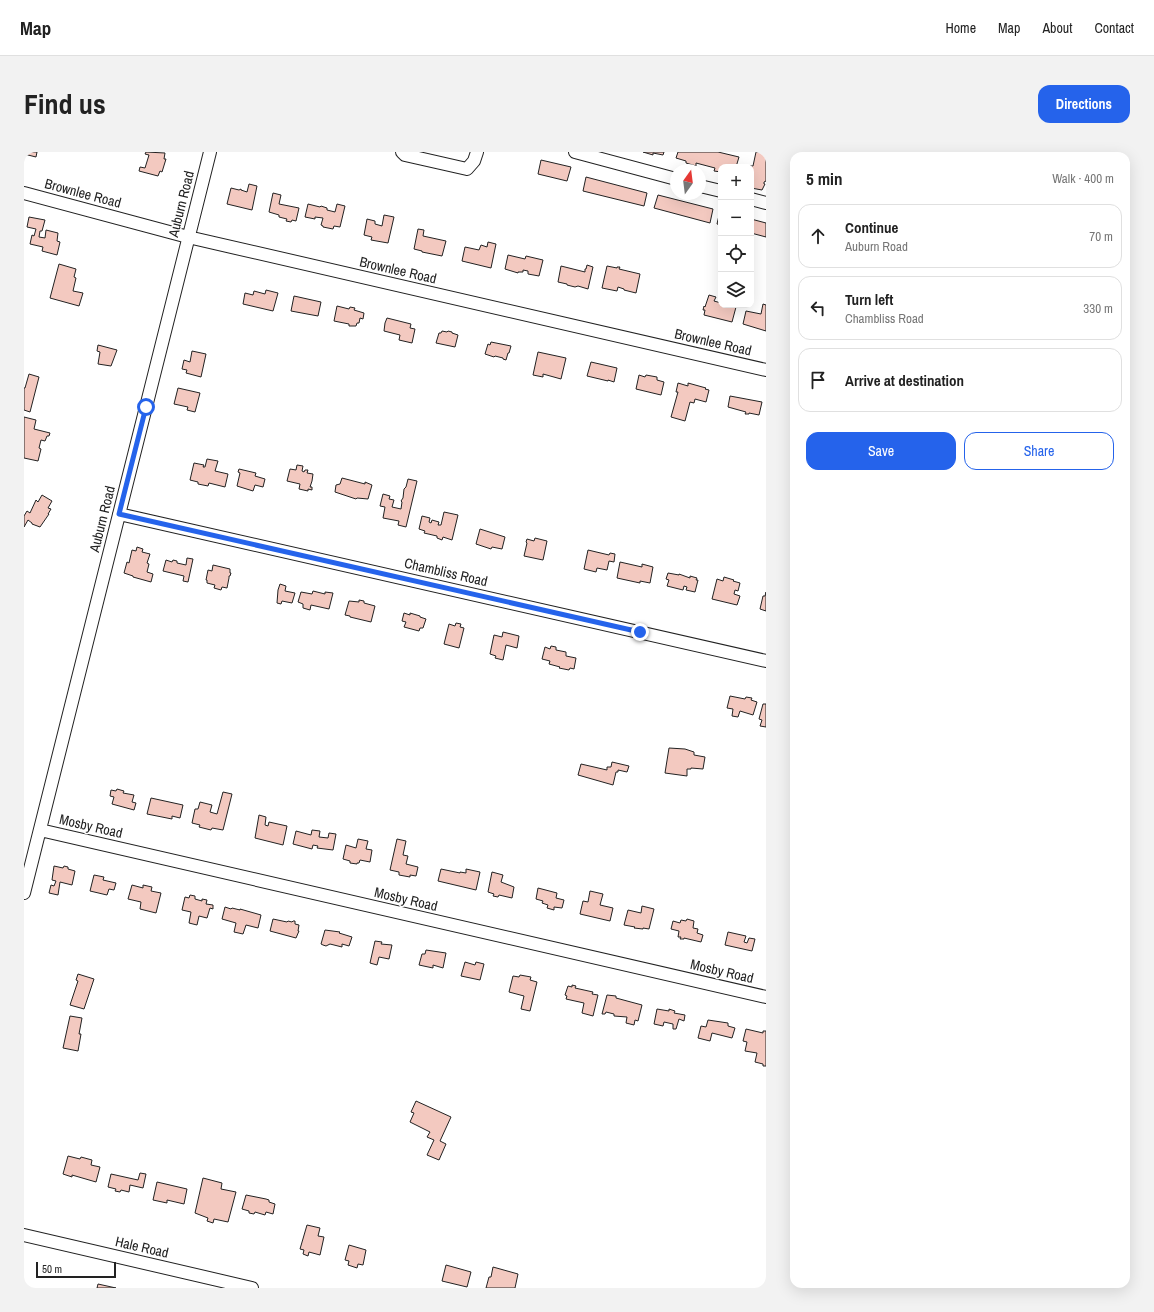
<!DOCTYPE html>
<html lang="en">
<head>
<meta charset="utf-8">
<style>
  body { margin:0; font-family:"Archivo Narrow",sans-serif; background:#f2f2f2; color:#222 }
  .controls { position:absolute; right:12px; top:12px; display:grid; overflow:hidden; border-radius:8px; box-shadow:0 4px 16px #0002 }
  .controls button { width:36px; height:36px; display:grid; place-items:center; padding:0; border:0; border-bottom:1px solid #e0e0e0; background:#fff; color:#222; font:20px sans-serif }
  .compass { position:absolute; left:646px; top:12px; width:36px; height:36px; border-radius:50%; background:#fff; box-shadow:0 4px 16px #0002; rotate:14deg }
  .scale { position:absolute; left:12px; bottom:10px; width:80px; box-sizing:border-box; padding-left:4px; border:2px solid #222; border-top:0; font-size:11px; line-height:14px; white-space:nowrap; color:#222; -webkit-text-stroke:3px #fff; paint-order:stroke }
  .stop { position:absolute; width:12px; height:12px; margin:-9px; border:3px solid #2563eb; border-radius:50%; background:#fff }
  .stop.end { background:#2563eb; border-color:#fff; box-shadow:0 1px 4px #0008 }
  .list { margin:0; padding:0; list-style:none }
  h2 { display:flex; justify-content:space-between; align-items:center; height:52px; margin:0; padding:0 16px; font-size:17px }
  h2 small { font-size:13px; font-weight:400; color:#767676 }
  .list li { display:grid; grid-template-columns:26px 1fr auto; gap:12px; align-items:center; box-sizing:border-box; height:64px; margin:0 8px 8px; padding:0 8px; border:1px solid #e0e0e0; border-radius:12px }
  .list b { display:block; font-size:15px; white-space:nowrap }
  .list p { margin:0; font-size:13px; white-space:nowrap; color:#767676 }
  .list em { font-size:13px; font-style:normal; color:#767676 }
  .actions { display:flex; gap:8px; padding:12px 16px }
  .actions a { flex:1; padding:9px 0; border:1px solid #2563eb; border-radius:12px; text-align:center; font-size:14px; color:#2563eb }
  .actions .main { background:#2563eb; color:#fff }
  .icon { flex:none; width:22px; height:22px; fill:none; stroke:currentColor; stroke-width:2; stroke-linecap:round; stroke-linejoin:round }
  .map { position:relative; flex:none; width:742px; height:1136px; overflow:hidden; border-radius:12px }
  header { display:flex; align-items:center; gap:24px; box-sizing:border-box; height:56px; padding:0 20px; background:#fff; border-bottom:1px solid #e0e0e0 }
  header strong { font-size:19px }
  nav { display:flex; gap:22px; margin-inline-start:auto; font-size:14px }
  .intro { display:flex; align-items:center; justify-content:space-between; box-sizing:border-box; height:96px; padding:0 24px }
  h1 { margin:0; font-size:28px }
  .button { padding:10px 18px; border-radius:12px; background:#2563eb; color:#fff; font-size:14px; font-weight:700 }
  main { display:flex; gap:24px; padding:0 24px }
  aside { flex:1; background:#fff; border-radius:12px; box-shadow:0 4px 16px #0002 }
  .map>svg:first-child { display:block }
</style>
</head>
<body>
<header>
<strong>Map</strong>
<nav><a>Home</a><a>Map</a><a>About</a><a>Contact</a></nav>
</header>
<div class="intro"><h1>Find us</h1><a class="button">Directions</a></div>
<main>
<div class="map">
<svg width="742" height="1136" viewBox="0 0 742 1136">
  <rect width="100%" height="100%" fill="#fff"/>
  <path fill="#f3c9c0" stroke="#222" d="M0,0H13L12,5L0,2Z
    M122,0L141,1L140,7H142L138,20L136,19L134,24L115,19L116,15L121,16L125,3L121,2Z
    M619,0H640L639,3L629,1V3Z
    M654,0H694L715,5L712,15H697V20L690,19L691,16L672,11V14L662,11V9L652,6Z
    M732,0H742V29L740,30V32H741L738,38L727,36V15H726V14H729Z
    M517,8L547,15L543,29L514,22Z
    M562,25L623,41L620,54L559,39Z
    M225,32L233,34L228,58L203,52L207,36L215,38L217,37V38L223,40Z
    M249,41L257,43L255,52L275,56L272,69L268,68L267,70L262,69L263,67L255,65V63L245,60Z
    M634,43L689,57L686,71L630,56Z
    M284,52L296,55L297,54L303,56V58L311,60L313,52L321,54L316,75L310,74L309,77L299,75V74L297,73L299,66L291,65V67L281,65Z
    M696,59H697V73L693,72Z
    M360,63L370,65L364,91L347,88L348,85L340,83L343,67L351,69V72L358,74Z
    M5,65L21,68L18,79H16L15,85L21,86L22,78L34,81L33,89L36,90L33,103L18,99L19,95L6,92L8,83L10,84L12,77L3,75Z
    M727,67L742,71V85L727,81Z
    M394,77L400,78L399,84L422,89L418,104L398,100V99L390,97Z
    M464,90L472,92L467,116L438,109L441,95L455,98L457,93L463,95Z
    M484,103L501,107L502,104L519,108L515,124L504,122V119L499,118V120H494V121L481,117Z
    M35,112L52,117L50,125L52,126L49,139L59,141L55,154L26,146Z
    M563,113L569,115L564,137L554,134L551,135L543,133V132L534,130L537,114L561,120V117H562Z
    M583,114L593,116V115H596L595,117L616,122L612,141L600,138V137L594,135L593,139L578,136Z
    M242,138L254,141L249,159L219,152L221,141L229,143L230,139L241,142Z
    M685,143L692,145L690,149L697,151V153L712,155L708,170L680,163L681,158H679L680,154L681,155Z
    M270,144L297,150L294,164L267,159Z
    M739,152L742,153V179L719,172L722,159L737,162Z
    M313,154L325,157L326,155L331,156L330,158L340,161L339,167L336,166L335,171H333L332,174H325V172L310,169Z
    M363,166L387,172L386,176L391,177L388,191L375,188L376,183L360,179L361,171Z
    M418,179L423,180L424,179L428,180V181L434,183L431,195L412,191L415,181H417Z
    M467,190L487,194L485,201H484L482,208L479,207V206L471,204L470,205L461,202L464,192L466,193Z
    M74,193L93,198L87,214L74,212L76,200L73,199Z
    M168,199L182,202L177,225L162,221L163,218L158,217L160,208L166,210Z
    M514,200L542,206L537,227L519,222V225L509,223Z
    M567,210L593,216L590,230L584,228V229L563,224Z
    M5,222L15,225L6,260L0,258V236H1Z
    M615,223L621,225L622,223L633,225V228L640,230L637,243L612,237Z
    M654,231L664,234V231L682,236L681,237L685,238L682,250L671,247L670,251L666,250L661,269L647,265L654,240H652Z
    M154,236L176,241L171,260L163,258L164,255L150,252Z
    M706,244L738,250L735,263L725,261V262H721L722,260L704,255Z
    M0,265L12,268L10,277L26,281L25,284H23L21,289L17,288L15,296L17,297L14,309L0,306Z
    M183,307L194,309L191,319L204,322L201,335L185,331L184,334L174,332V330L166,328L170,311L180,313L179,315H181Z
    M273,313L279,314L278,319L280,320L281,318H284L283,321L289,322L288,329L286,335H288V338L284,337V339L275,337L276,332L263,329L266,317L272,318Z
    M215,317L232,321L231,324L241,327L239,335L231,333L229,339L213,334L216,321L214,320Z
    M318,326L341,332V330L348,333L344,347L333,346L332,347L311,340L312,333L316,332Z
    M384,327L393,329L382,375L374,373L375,369L359,366L361,355L356,354L359,342L366,344L365,347L370,348L368,355L377,357L378,350L377,349L379,346L380,337L382,335Z
    M18,343L28,349L24,356L27,357L24,362H25L16,375L8,372V371L4,368L0,375V364L3,359L6,361L12,348L14,350Z
    M420,360L434,363L428,388L419,385L418,388L413,386V384L400,381L401,379L395,377L398,364L406,366L405,370L407,371L408,368L415,370L414,373H417Z
    M456,377L481,385L478,397L468,395L467,397L452,392Z
    M511,386L523,389L519,408L500,404L503,391L502,390L503,387L510,389Z
    M113,395L119,397L118,400L126,402L123,411L125,412L123,420L129,422L127,430L109,425V424L100,421L103,410L105,411L108,398L112,399Z
    M564,398L585,403L586,401L591,402L590,410L585,409L583,418L573,416L572,420L560,417Z
    M163,406L169,407L164,430L159,429L160,424L139,419L142,408L148,410L149,408L153,409V411L162,413Z
    M596,410L618,415V412L629,415L626,431L616,429V431L593,426Z
    M189,413L206,417V421H207L206,424H205V426L203,436L198,435L197,438L190,436L191,433L183,431V428H182L184,418L188,419Z
    M644,421L655,423V422L666,426V424L673,426L672,428H674L671,440L662,438L663,435L660,434L659,438L643,434L645,428L642,427Z
    M700,425L710,428L709,429L716,431L714,439L711,438L710,442L716,444L713,453L688,447L693,427L699,429Z
    M256,432L262,434L261,439L271,441L268,451L258,449L257,452L253,451L254,438Z
    M289,439L301,442V440L309,441L305,457L287,453L286,458L279,456V452L274,450L277,440L288,442Z
    M742,440V459L736,457L739,444H741Z
    M335,448L340,449V451L351,454L347,470L326,465V464L321,463L325,449L335,450Z
    M380,461L386,463V461L396,464V465L402,467L399,476H396L395,479L380,475L382,470L378,469Z
    M432,471L437,472L436,475L440,476L435,496L420,492L425,472L431,474Z
    M479,480L495,484L493,496L482,493L479,508L471,506L472,504L466,502L470,483L478,485Z
    M527,494L532,495V498L542,500V504L552,506L550,517L546,516L545,518L535,516L536,515L525,512L526,509L518,507L521,495L526,497Z
    M706,544L721,547L722,545L728,546L727,548L733,550L729,563L716,559L714,565L708,564L709,557L703,556Z
    M739,552H742V575L736,574L738,568L735,567Z
    M645,596L661,597L670,600V603L681,605L679,617L667,616V617H663V624L641,621Z
    M588,610L605,614L603,620L594,618V620H592L589,633L554,623L557,612L583,618V615H587Z
    M93,637L100,639L99,641L110,643L108,650L112,651L110,658L88,652L90,645L86,644L87,638L92,639Z
    M199,640L208,642L199,678L188,676L187,678L175,675L176,673L168,671L171,657H174L176,650L188,653L186,660L193,662Z
    M127,646L159,653L156,666L148,664V667L123,662Z
    M235,663L242,665L241,673L244,674L245,670L263,674L259,693L231,686Z
    M288,678L296,679L295,685L304,686L305,681L312,682L309,698L293,696L294,694L289,693L288,697L269,692L272,679L287,683Z
    M334,687L344,689L342,697L348,698L346,710L336,708L335,711H333V712L326,711V709L319,707L322,693L332,696Z
    M373,687L382,689L379,703L384,704L382,712L394,715L392,724L386,723V725L375,723V720L366,718Z
    M30,714L39,716L40,714L44,715V717L51,719L48,733L36,730L34,743L25,741L27,733L30,734L32,729L28,728Z
    M417,717L436,721V720L442,721V717L456,720L452,738L414,729Z
    M468,720L479,723L477,730L490,735L488,746L475,743L474,745L469,744L470,742L464,740Z
    M70,723L80,725L79,728L92,731L90,738L85,737L83,743L66,739Z
    M108,733L119,736V733L128,735L127,739L137,741L132,761L116,757L117,750L104,747Z
    M514,736L533,741L532,746L540,748L538,756L530,755V758L523,756L524,753L518,751L519,749L512,747Z
    M566,739L579,742L576,753L589,756L586,769L556,762L559,749L564,750Z
    M166,743L171,744V747L178,749V747L183,748L182,752L189,753V757L186,756L183,766L175,764L173,773L165,771L167,760L158,758L161,745L165,746Z
    M618,754L630,757L625,777L619,776V777L610,776L611,775L600,773L604,758L617,761Z
    M201,755L207,757L208,756L216,758V757L237,763L234,776L222,773L219,782L210,780L212,771L198,767Z
    M249,767L263,770L264,769L268,770L269,769H271V772L275,773L274,779H275L272,786L246,779Z
    M663,767L670,769L669,776L674,777L673,781L679,783L677,790L660,786V787H656L657,785H654L655,779L647,777L649,769L656,771L657,768L662,769Z
    M301,778L316,780L315,781L328,785L325,794L318,792V795L306,792L302,794L299,793L297,792Z
    M704,780L722,784L720,790L723,791L725,786L731,787L728,799L701,793Z
    M351,789L358,790L357,792L368,793L365,807L355,805L353,813L346,811Z
    M402,798L422,801L419,816L409,813V816L395,813L398,802H401Z
    M441,810L451,813L452,810L460,812L456,828L437,824Z
    M54,822L70,827L60,857L46,853L54,829L52,828Z
    M496,823L507,825L506,828L513,830L506,859L497,857L500,844L485,840L489,824L495,825Z
    M548,833L552,834L551,836L569,840L568,842L574,843L569,864L558,861L560,851L542,847L543,844L541,843L544,834L548,835Z
    M583,843L592,844V846L618,853L614,869L611,868L610,873L602,871L603,865L590,864V862L582,860L581,862H578Z
    M633,857L645,859V857L651,859L650,861L661,863L660,869L655,867L652,877H649V872L640,870L639,874L630,872Z
    M46,864L58,866L55,882H57L54,899L39,896Z
    M684,868L704,871V874L711,876L708,886L688,881L686,889L674,886L677,874L682,875Z
    M722,877L739,881V879H742V914H739V912L731,910L733,901L721,899L723,890L719,889Z
    M392,949L427,965L416,989L422,992L415,1008L403,1003L410,988L403,985L406,980L386,970L390,961L387,960Z
    M44,1004L56,1007L57,1005L68,1008L67,1013L76,1015L72,1030L48,1023V1025L39,1022Z
    M116,1021L122,1022L119,1036L106,1033L105,1040L97,1038L96,1040L91,1039L92,1037L84,1035L87,1022L114,1028Z
    M179,1026L198,1031L197,1037L212,1040L204,1070L190,1067L189,1071L183,1069L184,1066L171,1061Z
    M133,1030L163,1037L160,1052L143,1048V1051L129,1048Z
    M222,1043L242,1047L245,1048V1050L251,1052L249,1062L242,1060L241,1063L231,1060L230,1062L225,1061V1059L218,1057Z
    M283,1073L296,1076L294,1084L300,1085L296,1103L285,1100L284,1104L279,1102L280,1098L276,1097Z
    M325,1093L342,1098L339,1113L334,1112L333,1116L324,1113L325,1109L321,1108Z
    M422,1113L447,1120L443,1135L418,1129Z
    M469,1115L494,1122L491,1136H462L465,1125H467Z
    M74,1132L92,1136H73Z"/>
  <g fill="none" stroke-linecap="round" stroke-linejoin="round">
    <g stroke="#222" stroke-width="14">
      <path id="minor" d="M378,0L381,3L443,17L450,9L453,0
        M551,0L652,27
        M676,34L697,39
        M0,41L164,85L742,218
        M727,47L742,51
        M95,362L742,509
        M16,678L742,845
        M0,741L186,0
        M0,1083L228,1136"/>
    </g>
    <use href="#minor" stroke="#fff" stroke-width="12"/>
  </g>
  <g fill="none" stroke-linecap="round" stroke-linejoin="round">
    <path stroke="#2563eb" stroke-width="5" d="M122,255L95,362L616,480"/>
  </g>
  <g text-anchor="middle" stroke-width="3" stroke-linejoin="round" paint-order="stroke">
    <g font-size="14" fill="#222" stroke="#fff">
      <text transform="translate(59 41) rotate(15)" y="5">Brownlee Road</text>
      <text transform="translate(157 52) rotate(-76)" y="5">Auburn Road</text>
      <text transform="translate(374 118) rotate(13)" y="5">Brownlee Road</text>
      <text transform="translate(689 190) rotate(13)" y="5">Brownlee Road</text>
      <text transform="translate(78 367) rotate(-76)" y="5">Auburn Road</text>
      <text transform="translate(422 420) rotate(13)" y="5">Chambliss Road</text>
      <text transform="translate(67 674) rotate(13)" y="5">Mosby Road</text>
      <text transform="translate(382 747) rotate(13)" y="5">Mosby Road</text>
      <text transform="translate(698 819) rotate(13)" y="5">Mosby Road</text>
      <text transform="translate(118 1095) rotate(13)" y="5">Hale Road</text>
    </g>
  </g>
</svg>
<div class="controls">
<button>+</button>
<button>−</button>
<button><svg class="icon" aria-label="locate" viewBox="0 0 24 24"><circle cx="12" cy="12" r="6"/><path d="M12 2v4M12 18v4M2 12h4M18 12h4"/></svg></button>
<button><svg class="icon" aria-label="layers" viewBox="0 0 24 24"><path d="M12 4l9 5-9 5-9-5zM3 14l9 5 9-5"/></svg></button>
</div>
<svg class="compass" viewBox="-18 -18 36 36"><path d="M0-13l5 13h-10z" fill="#e53935"/><path d="M0 13l5-13h-10z" fill="#767676"/></svg>
<div class="scale">50 m</div>
<div class="stop" style="left:122px;top:255px"></div>
<div class="stop end" style="left:616px;top:480px"></div>
</div>
<aside>
<h2>5 min<small>Walk · 400 m</small></h2>
<ul class="list">
<li><svg class="icon" aria-label="ahead" viewBox="0 0 24 24"><path d="M12 20V5M6 11l6-6 6 6"/></svg><div><b>Continue</b><p>Auburn Road</p></div><em>70 m</em></li>
<li><svg class="icon" aria-label="left" viewBox="0 0 24 24"><path d="M17 20v-9H6M10 6l-5 5 5 5"/></svg><div><b>Turn left</b><p>Chambliss Road</p></div><em>330 m</em></li>
<li><svg class="icon" aria-label="arrive" viewBox="0 0 24 24"><path d="M6 21V4h12l-3 4 3 4H6"/></svg><div><b>Arrive at destination</b></div></li>
</ul>
<div class="actions"><a class="main">Save</a><a>Share</a></div>
</aside>
</main>
</body>
</html>
